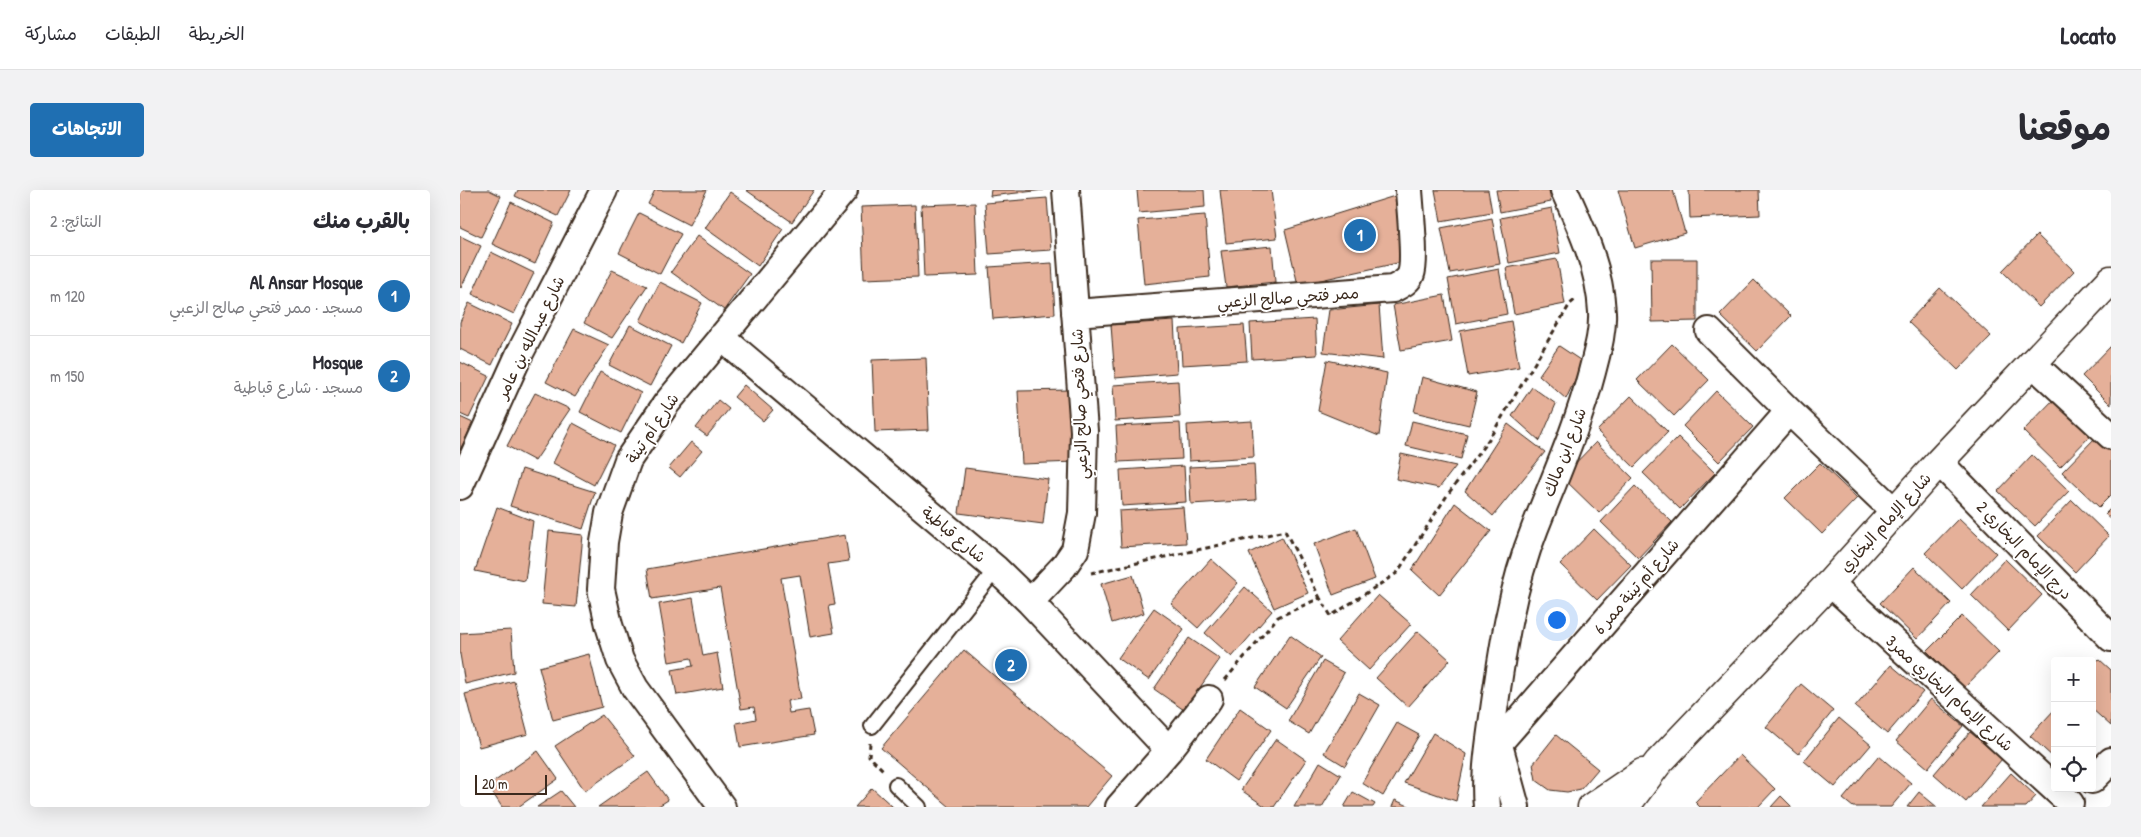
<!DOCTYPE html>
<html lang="ar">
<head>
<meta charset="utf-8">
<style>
  body { margin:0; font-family:"Patrick Hand","Playpen Sans Arabic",sans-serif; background:#f2f2f3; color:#2b2b33; direction:rtl }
  .controls { position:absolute; right:15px; bottom:15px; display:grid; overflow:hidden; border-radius:5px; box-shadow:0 5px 20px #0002 }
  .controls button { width:45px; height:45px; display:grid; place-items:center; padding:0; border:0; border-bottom:1px solid #e1e1e2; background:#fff; color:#2b2b33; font:25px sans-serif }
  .scale { position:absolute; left:15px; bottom:12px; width:72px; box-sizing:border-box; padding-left:5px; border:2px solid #3b2a1e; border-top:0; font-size:14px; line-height:18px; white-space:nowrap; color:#3b2a1e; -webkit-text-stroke:4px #fff; paint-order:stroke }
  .you { position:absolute; left:1096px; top:429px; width:18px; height:18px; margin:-12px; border:4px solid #fff; border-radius:50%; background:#1a73e8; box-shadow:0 0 0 8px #1a73e833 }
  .badge { display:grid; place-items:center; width:32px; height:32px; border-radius:50%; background:#1f6fb2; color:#fff; font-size:16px; font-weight:700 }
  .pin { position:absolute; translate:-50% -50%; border:2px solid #fff; box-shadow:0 1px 5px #0006 }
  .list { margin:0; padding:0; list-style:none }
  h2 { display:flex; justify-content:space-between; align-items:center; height:65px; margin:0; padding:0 20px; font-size:21px }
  h2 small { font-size:16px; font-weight:400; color:#7c7c81 }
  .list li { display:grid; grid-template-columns:32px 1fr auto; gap:15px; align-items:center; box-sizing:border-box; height:80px; padding:0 20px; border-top:1px solid #e1e1e2 }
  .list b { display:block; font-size:19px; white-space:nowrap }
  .list p { margin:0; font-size:16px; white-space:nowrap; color:#7c7c81 }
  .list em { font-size:16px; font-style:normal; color:#7c7c81 }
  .icon { flex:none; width:28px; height:28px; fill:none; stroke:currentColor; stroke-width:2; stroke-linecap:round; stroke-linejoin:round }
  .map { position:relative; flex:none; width:1651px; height:617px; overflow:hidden; direction:ltr; border-radius:5px }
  header { display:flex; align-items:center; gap:30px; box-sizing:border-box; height:70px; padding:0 25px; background:#fff; border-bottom:1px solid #e1e1e2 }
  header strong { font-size:24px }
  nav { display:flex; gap:28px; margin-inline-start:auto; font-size:18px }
  .intro { display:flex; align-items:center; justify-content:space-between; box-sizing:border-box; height:120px; padding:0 30px }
  h1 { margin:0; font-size:35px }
  .button { padding:12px 22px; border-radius:5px; background:#1f6fb2; color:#fff; font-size:18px; font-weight:700 }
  main { display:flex; gap:30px; padding:0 30px }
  aside { flex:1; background:#fff; border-radius:5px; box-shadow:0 5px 20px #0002 }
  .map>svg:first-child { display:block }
</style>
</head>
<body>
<header>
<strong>Locato</strong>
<nav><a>الخريطة</a><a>الطبقات</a><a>مشاركة</a></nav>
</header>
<div class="intro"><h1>موقعنا</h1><a class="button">الاتجاهات</a></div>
<main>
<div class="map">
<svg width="1651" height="617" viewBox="0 0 1651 617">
  <rect width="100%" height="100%" fill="#fff"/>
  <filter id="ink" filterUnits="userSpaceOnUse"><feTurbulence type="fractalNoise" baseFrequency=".02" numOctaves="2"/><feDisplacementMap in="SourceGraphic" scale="10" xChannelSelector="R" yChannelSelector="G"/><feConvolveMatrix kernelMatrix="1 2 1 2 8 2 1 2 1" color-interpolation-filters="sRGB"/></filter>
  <g filter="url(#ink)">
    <path fill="#e5b099" stroke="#3b2a1e" d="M0,0H29L41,6L21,47L0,37Z
      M58,0H111L98,26L55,6Z
      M195,0H247L229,35L188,14Z
      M286,0H354L332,32Z
      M531,0H584L530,6Z
      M677,0H744L745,17L679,23Z
      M760,0H811L817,48L766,53Z
      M975,0H1028L1032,22L981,31Z
      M1036,0H1089L1091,12L1040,22Z
      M1158,0H1213L1225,43L1175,58Z
      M1229,0H1299L1300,25L1230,28Z
      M270,2L323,39L298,76L245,38Z
      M938,5L942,72L838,95L825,40Z
      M587,8L591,60L529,64L525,13Z
      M51,12L94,33L75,74L32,54Z
      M515,13L518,85L464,87L461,15Z
      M455,15L458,87L404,89L401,17Z
      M1092,18L1100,63L1049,73L1040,28Z
      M179,23L221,44L200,84L159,63Z
      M745,25L750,87L684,94L678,30Z
      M1032,28L1040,74L990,83L981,38Z
      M1577,45L1614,81L1579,117L1542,81Z
      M0,46L21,56L1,98L0,97Z
      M237,46L290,84L264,120L211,82Z
      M812,56L815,92L766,97L761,61Z
      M31,62L74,83L54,124L12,104Z
      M1097,69L1105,114L1054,124L1046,78Z
      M1191,69H1237V131L1192,132Z
      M592,73L595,124L533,129L529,77Z
      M1039,79L1047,124L996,134L988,89Z
      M152,80L187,96L152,148L124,133Z
      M1294,90L1331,126L1297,161L1260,125Z
      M200,92L242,113L221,153L180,131Z
      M1480,98L1531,146L1498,180L1448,132Z
      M984,105L992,151L941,160L933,115Z
      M9,113L52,134L32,175L0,159V132Z
      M919,115L923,169L863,162L869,120Z
      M855,129L857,165L792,169L790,133Z
      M714,131L717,183L655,188L651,135Z
      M1051,131L1059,177L1008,186L1000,141Z
      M170,135L211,156L190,196L149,175Z
      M784,135L787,171L722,175L720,139Z
      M114,139L149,155L115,207L86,192Z
      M1212,154L1249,190L1214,226L1177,190Z
      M1099,156L1123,172L1106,209L1079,185Z
      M1651,156V215L1622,186Z
      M466,168L469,240L415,242L412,170Z
      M867,170L927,183L919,246L858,221Z
      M0,172L29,186L9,228L0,224Z
      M140,182L181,203L161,243L120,222Z
      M962,187L1017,202L1009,235L954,222Z
      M718,191L720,227L655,231L653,195Z
      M284,195L313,220L303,231L274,207Z
      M1072,197L1096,214L1080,251L1052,226Z
      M612,200L615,272L562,274L558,201Z
      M1256,201L1293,237L1259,272L1223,236Z
      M75,203L110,219L75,271L47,256Z
      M1171,206L1208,242L1174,277L1137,241Z
      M1597,206L1634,242L1600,277L1563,241Z
      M258,210L269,219L247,246L236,238Z
      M0,227L13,233L0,260Z
      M792,231L794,267L729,271L727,235Z
      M952,231L1007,244L1001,269L946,256Z
      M113,233L154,255L134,295L93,273Z
      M720,233L722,269L658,272L656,236Z
      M1048,234L1085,262L1033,326L1005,301Z
      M1637,246L1651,260V305L1639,317L1602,282Z
      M1218,247L1255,283L1220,319L1183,283Z
      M231,252L242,261L220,287L209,278Z
      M1136,252L1173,288L1139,323L1102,287Z
      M941,264L996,276L979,298L936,289Z
      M1572,265L1609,301L1575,336L1538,301Z
      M1360,273L1397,308L1362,344L1325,308Z
      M794,274L796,310L731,314L729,277Z
      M724,276L726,312L662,316L660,280Z
      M505,278L588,289L583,334L499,323Z
      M62,279L135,302L123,339L50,316Z
      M1175,296L1212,332L1178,368L1141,332Z
      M1612,310L1649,346L1615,382L1578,346Z
      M995,313L1031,341L979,405L952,380Z
      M37,317L73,331L65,391L15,381Z
      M723,317L726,353L661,357L659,321Z
      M1651,318V329L1645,324Z
      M1499,328L1536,363L1502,399L1465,363Z
      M896,338L915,389L873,405L854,354Z
      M1134,339L1171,375L1137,410L1100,374Z
      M89,341L123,345L116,417L82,414Z
      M385,345L389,371L368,374L375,414L369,415L374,443L350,447L340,385L321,388L341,509L327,511L329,523L349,520L354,545L280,557L276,533L296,529L294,517L281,519L260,398L192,409L187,379Z
      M822,347L848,403L814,418L789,363Z
      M751,369L778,393L738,438L711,414Z
      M1545,369L1582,405L1548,441L1511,405Z
      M1454,377L1491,413L1457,449L1420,413Z
      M673,385L684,423L652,433L641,394Z
      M785,397L812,421L772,467L745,443Z
      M918,405L951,434L909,480L877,451Z
      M233,408L243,466L257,463L263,497L217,505L212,480L233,476L231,468L209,472L199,414Z
      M694,418L724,439L689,490L658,468Z
      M1502,426L1539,462L1504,498L1467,461Z
      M51,440L54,482L5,494L0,464V443Z
      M958,441L990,470L948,517L916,488Z
      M830,445L861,467L826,518L795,497Z
      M729,448L760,469L724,520L694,499Z
      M504,460L652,586L626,617H490L421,558Z
      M129,464L142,517L93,530L79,477Z
      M1639,469L1651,480V536L1632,519V476Z
      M863,471L884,483L849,544L828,531Z
      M1431,475L1463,502L1427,544L1395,517Z
      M54,491L68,544L19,557L5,504Z
      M1341,494L1373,521L1338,564L1306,537Z
      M899,503L920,515L885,576L864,563Z
      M1471,509L1503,536L1468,578L1436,551Z
      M780,518L811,540L776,591L746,569Z
      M1595,519V569L1570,546Z
      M142,525L175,566L125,601L95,556Z
      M1379,528L1411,555L1375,597L1344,571Z
      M937,533L959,545L923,606L902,593Z
      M1510,542L1542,569L1506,612L1474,584Z
      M973,543L1006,564L996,611L944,593Z
      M1096,545L1138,579L1121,599L1107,602L1090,600L1076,590L1073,574Z
      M816,549L846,570L814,617H806L781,600Z
      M78,561L98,589L58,617H42L28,596Z
      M1280,565L1315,599L1298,617H1240L1235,612Z
      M1419,566L1451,593L1431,617H1393L1383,609Z
      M860,572L881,585L862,617H834Z
      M188,582L208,610L197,617H138Z
      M1551,583L1576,606L1566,617H1521Z
      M412,598L433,617H395Z
      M101,601L114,617H77Z
      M893,602L915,614L913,617H884Z
      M1459,602L1477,617H1447Z
      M1321,606L1332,617H1311Z
      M935,610L951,617H932Z"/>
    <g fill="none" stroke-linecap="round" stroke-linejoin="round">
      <g stroke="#3b2a1e" stroke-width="18">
        <path id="service" d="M412,536L536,379
          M436,595L459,617"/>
      </g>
      <g stroke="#3b2a1e" stroke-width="30">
        <path id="minor" d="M615,123L933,99C940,95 948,92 951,84C956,71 950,17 949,0
          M1249,141L1329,221L1435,322
          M261,147L536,379L570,412L709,560
          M1572,173L1651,246
          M1479,272L1651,448
          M0,296L59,165L144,0
          M1370,393L1610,613
          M570,412L604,376L615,360L622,323L624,241L606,0
          M1036,544L1056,617
          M1029,568L1038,554L1329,221
          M1632,590L1651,571
          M262,617L175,498L160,470L149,435L141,399L144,352L149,323L168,270L206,214L384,0
          M659,617L709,560L749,509
          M1027,617C1024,586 1029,557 1033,527C1042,463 1051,398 1075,338C1095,287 1118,236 1132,182C1137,162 1143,143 1142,122C1140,79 1122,39 1104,0"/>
      </g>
      <g stroke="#3b2a1e" stroke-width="31">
        <path id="tertiary" d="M1132,617L1182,583
          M1165,617L1198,573L1370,393L1479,272L1651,90"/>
      </g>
      <path stroke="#3b2a1e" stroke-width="3" stroke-dasharray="5 4" stroke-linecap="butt" d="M631,383L825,341L860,408
        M765,490L818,427L860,408L871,426L937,383L988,304L1029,249L1110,114L1116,109
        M410,553L409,566L424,581"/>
      <use href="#service" stroke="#fff" stroke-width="14"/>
      <use href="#minor" stroke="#fff" stroke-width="26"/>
      <use href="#tertiary" stroke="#fff" stroke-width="28"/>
    </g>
  </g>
  <g text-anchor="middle" stroke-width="4" stroke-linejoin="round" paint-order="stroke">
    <g font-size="16" fill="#3b2a1e" stroke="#fff">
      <text transform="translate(828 107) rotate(-4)" y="6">ممر فتحي صالح الزعبي</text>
      <text transform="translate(70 147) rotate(-64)" y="6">شارع عبدالله بن عامر</text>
      <text transform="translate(619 214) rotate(-92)" y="6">شارع فتحي صالح الزعبي</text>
      <text transform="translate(192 238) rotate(-56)" y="6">شارع أم تينة</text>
      <text transform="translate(1104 262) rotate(-69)" y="6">شارع ابن مالك</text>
      <text transform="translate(1425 332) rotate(-48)" y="6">شارع الإمام البخاري</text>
      <text transform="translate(494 344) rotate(40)" y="6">شارع قباطية</text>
      <text transform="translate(1565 360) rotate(46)" y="6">درج الإمام البخاري 2</text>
      <text transform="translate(1176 396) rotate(-49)" y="6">شارع أم تينة ممر 6</text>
      <text transform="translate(1490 503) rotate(42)" y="6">شارع الإمام البخاري ممر3</text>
    </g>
  </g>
</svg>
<div class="controls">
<button>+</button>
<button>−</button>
<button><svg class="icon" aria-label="locate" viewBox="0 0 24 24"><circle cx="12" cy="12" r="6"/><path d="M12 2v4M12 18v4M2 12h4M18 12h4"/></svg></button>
</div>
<div class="scale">20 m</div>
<div class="you"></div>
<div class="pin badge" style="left:900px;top:45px">1</div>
<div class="pin badge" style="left:551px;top:475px">2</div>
</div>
<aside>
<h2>بالقرب منك<small>النتائج: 2</small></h2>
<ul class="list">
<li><span class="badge">1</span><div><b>Al Ansar Mosque</b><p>مسجد · ممر فتحي صالح الزعبي</p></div><em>120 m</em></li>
<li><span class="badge">2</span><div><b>Mosque</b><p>مسجد · شارع قباطية</p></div><em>150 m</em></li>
</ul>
</aside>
</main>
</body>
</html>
